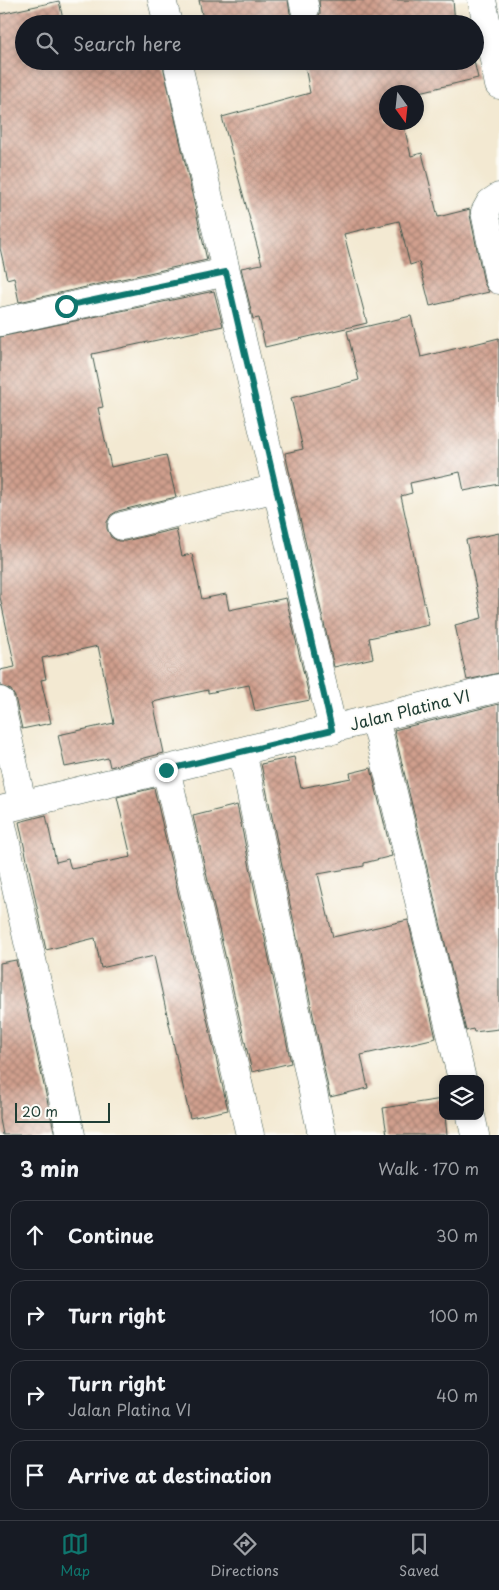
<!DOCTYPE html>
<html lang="en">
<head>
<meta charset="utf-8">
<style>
  body { margin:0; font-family:"Playpen Sans",sans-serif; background:#242831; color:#f1f3f6 }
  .controls { position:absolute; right:15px; bottom:15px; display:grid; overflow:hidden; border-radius:10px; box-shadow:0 2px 8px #0003 }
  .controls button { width:45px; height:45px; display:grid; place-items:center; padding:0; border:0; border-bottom:1px solid #363941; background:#171b24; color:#f1f3f6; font:25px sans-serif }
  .compass { position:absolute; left:379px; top:85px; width:45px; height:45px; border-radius:50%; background:#171b24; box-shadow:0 2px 8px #0003; rotate:165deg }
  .scale { position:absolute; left:15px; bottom:12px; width:95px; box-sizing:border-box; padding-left:5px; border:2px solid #1f3d34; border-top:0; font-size:14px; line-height:18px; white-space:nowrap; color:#1f3d34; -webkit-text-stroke:4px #fdfcf7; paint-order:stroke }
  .stop { position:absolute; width:15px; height:15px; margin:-11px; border:4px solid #0f766e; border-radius:50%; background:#fff }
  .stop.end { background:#0f766e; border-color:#fff; box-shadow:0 1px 5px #0008 }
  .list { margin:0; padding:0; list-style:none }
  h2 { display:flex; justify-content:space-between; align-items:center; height:65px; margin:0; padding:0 20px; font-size:21px }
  h2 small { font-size:16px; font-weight:400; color:#9ea1a6 }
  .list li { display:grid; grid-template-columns:32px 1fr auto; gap:15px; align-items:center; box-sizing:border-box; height:70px; margin:0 10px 10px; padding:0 10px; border:1px solid #363941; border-radius:15px }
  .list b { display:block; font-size:19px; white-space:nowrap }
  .list p { margin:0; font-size:16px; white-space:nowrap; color:#9ea1a6 }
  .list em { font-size:16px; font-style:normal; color:#9ea1a6 }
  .icon { flex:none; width:28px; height:28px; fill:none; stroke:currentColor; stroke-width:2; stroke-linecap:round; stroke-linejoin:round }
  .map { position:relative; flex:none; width:499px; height:1135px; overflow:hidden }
  .search { position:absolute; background:#171b24; box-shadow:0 2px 8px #0003; left:15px; right:15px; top:15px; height:55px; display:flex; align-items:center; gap:12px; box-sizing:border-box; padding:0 18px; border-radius:28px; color:#9ea1a6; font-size:19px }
  .sheet { height:385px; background:#171b24 }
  nav { display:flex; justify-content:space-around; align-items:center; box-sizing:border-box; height:70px; border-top:1px solid #363941; background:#171b24; font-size:14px; color:#9ea1a6 }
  nav a { display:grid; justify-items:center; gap:2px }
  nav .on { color:#0f766e }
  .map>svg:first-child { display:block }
</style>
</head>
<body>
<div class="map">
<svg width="499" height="1135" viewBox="0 0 499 1135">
  <defs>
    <pattern id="building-cross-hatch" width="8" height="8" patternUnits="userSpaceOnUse" patternTransform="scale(1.25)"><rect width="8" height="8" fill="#d09f8d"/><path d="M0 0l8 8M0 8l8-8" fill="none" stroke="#a88374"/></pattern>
  </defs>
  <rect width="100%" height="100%" fill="#fdfcf7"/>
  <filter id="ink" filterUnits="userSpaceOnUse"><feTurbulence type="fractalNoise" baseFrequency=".02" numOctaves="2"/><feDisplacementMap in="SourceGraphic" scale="10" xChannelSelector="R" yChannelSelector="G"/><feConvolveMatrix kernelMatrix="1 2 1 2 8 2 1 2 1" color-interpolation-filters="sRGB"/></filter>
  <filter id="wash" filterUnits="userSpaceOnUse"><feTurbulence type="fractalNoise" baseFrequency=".0096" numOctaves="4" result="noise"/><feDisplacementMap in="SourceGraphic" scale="20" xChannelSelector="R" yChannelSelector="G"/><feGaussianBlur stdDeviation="1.12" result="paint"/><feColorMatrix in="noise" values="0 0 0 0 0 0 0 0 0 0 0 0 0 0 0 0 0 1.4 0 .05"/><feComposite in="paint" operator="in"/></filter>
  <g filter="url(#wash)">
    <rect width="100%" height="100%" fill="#f3e9d2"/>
    <g id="blocks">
      <path fill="url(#building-cross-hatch)" d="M199,0H288L290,13L293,19L300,24H204Z
        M319,0H453L455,23L464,21V24H309L320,14Z
        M59,1L64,24H24V61H162L207,260L19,302L14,277L7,279L0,248V14Z
        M304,61H474L478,78L420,92H386V122H403L411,156L422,153L438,217L470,209V215L484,283L489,292L430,306L419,262L410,265L399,221L344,234L367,323L265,347L259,318L253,319L241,268L262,264L222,117L310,93Z
        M214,291L223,326L92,354L103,407L98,408L111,467L166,455L176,497L118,511L111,515L107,522V529L111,537L118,541H125L176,529L182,556L192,554L202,599L226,594L229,610L286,598L310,700L255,711L249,685L208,693V690L153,702L164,753L110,767L108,758L65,767L58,735L114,723L98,646L42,658L46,679L41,680L51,723L22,729L15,697L11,690L0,686V670L15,667L0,597V337Z
        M411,316L421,357L499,338V484L464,491L460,472L410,483L412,493L401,496L429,625L369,638L373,658L334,667L285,453L303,449L291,398L359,380L347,331Z
        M499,533V673L467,680L455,625L482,618L466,540Z
        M499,704V1029L474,1032L473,1029L466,1031L394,730Z
        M294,757L301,788L351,778L350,773L371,768L392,856L364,863V866L318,874L333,937L408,920L436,1038L361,1055L368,1088L330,1097L261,764Z
        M154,788L228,1110L190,1118L154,956L101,968L95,938L46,950L19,822L46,815L56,862L68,859L71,869L131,857L117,797Z
        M237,805L291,1063L252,1072L193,816Z
        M16,960L55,1135H3L0,1119V963Z
        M442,1099L443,1116H445L447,1135H387L383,1108Z"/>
    </g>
  </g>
  <g filter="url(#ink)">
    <use href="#blocks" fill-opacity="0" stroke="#3f574c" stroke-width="1"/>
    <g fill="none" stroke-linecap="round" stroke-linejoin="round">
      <g stroke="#3f574c" stroke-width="29">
        <path id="minor" d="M162,0L168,24
          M303,0L305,9
          M482,0L499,85
          M177,61L333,730
          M499,197L490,203L485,212L499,280
          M0,322L226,272
          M122,526L277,488
          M0,701L22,803
          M375,718L462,1079
          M242,751L322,1135
          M166,769L250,1135
          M0,810L499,688
          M0,816L71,1135
          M471,1116L475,1135"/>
      </g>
      <use href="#minor" stroke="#fff" stroke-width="28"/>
    </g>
  </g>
  <g fill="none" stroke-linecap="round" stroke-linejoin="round" filter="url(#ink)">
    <path stroke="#0f766e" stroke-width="6" d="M66,306L226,272L332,730L166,770"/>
  </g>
  <g text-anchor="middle" stroke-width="4" stroke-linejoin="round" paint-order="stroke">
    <g font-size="16" fill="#1f3d34" stroke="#fdfcf7">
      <text transform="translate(410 710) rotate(-14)" y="6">Jalan Platina VI</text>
    </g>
  </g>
</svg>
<div class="controls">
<button><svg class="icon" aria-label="layers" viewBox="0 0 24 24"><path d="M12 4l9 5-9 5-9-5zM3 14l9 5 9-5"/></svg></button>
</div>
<svg class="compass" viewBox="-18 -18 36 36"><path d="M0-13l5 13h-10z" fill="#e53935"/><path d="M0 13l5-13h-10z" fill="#9ea1a6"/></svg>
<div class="scale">20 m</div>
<div class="stop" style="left:66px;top:306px"></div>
<div class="stop end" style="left:166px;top:770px"></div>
<div class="search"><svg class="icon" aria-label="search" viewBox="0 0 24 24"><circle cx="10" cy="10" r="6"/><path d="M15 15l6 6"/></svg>Search here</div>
</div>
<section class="sheet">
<h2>3 min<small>Walk · 170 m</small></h2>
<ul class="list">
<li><svg class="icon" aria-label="ahead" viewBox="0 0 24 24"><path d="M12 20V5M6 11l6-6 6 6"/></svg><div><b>Continue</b></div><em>30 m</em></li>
<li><svg class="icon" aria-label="right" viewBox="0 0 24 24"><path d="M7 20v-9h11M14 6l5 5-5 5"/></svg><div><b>Turn right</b></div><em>100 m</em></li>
<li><svg class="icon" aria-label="right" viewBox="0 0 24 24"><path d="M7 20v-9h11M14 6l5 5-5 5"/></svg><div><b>Turn right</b><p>Jalan Platina VI</p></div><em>40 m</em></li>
<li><svg class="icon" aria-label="arrive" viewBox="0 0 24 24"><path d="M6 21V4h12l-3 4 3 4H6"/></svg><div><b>Arrive at destination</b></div></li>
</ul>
</section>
<nav>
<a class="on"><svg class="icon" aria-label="map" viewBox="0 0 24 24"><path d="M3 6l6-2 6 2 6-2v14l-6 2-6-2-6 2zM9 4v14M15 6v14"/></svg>Map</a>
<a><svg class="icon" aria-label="directions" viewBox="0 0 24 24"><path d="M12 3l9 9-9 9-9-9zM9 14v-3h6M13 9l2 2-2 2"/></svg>Directions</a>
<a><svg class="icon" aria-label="saved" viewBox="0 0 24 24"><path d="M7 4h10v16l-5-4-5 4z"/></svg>Saved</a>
</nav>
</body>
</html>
